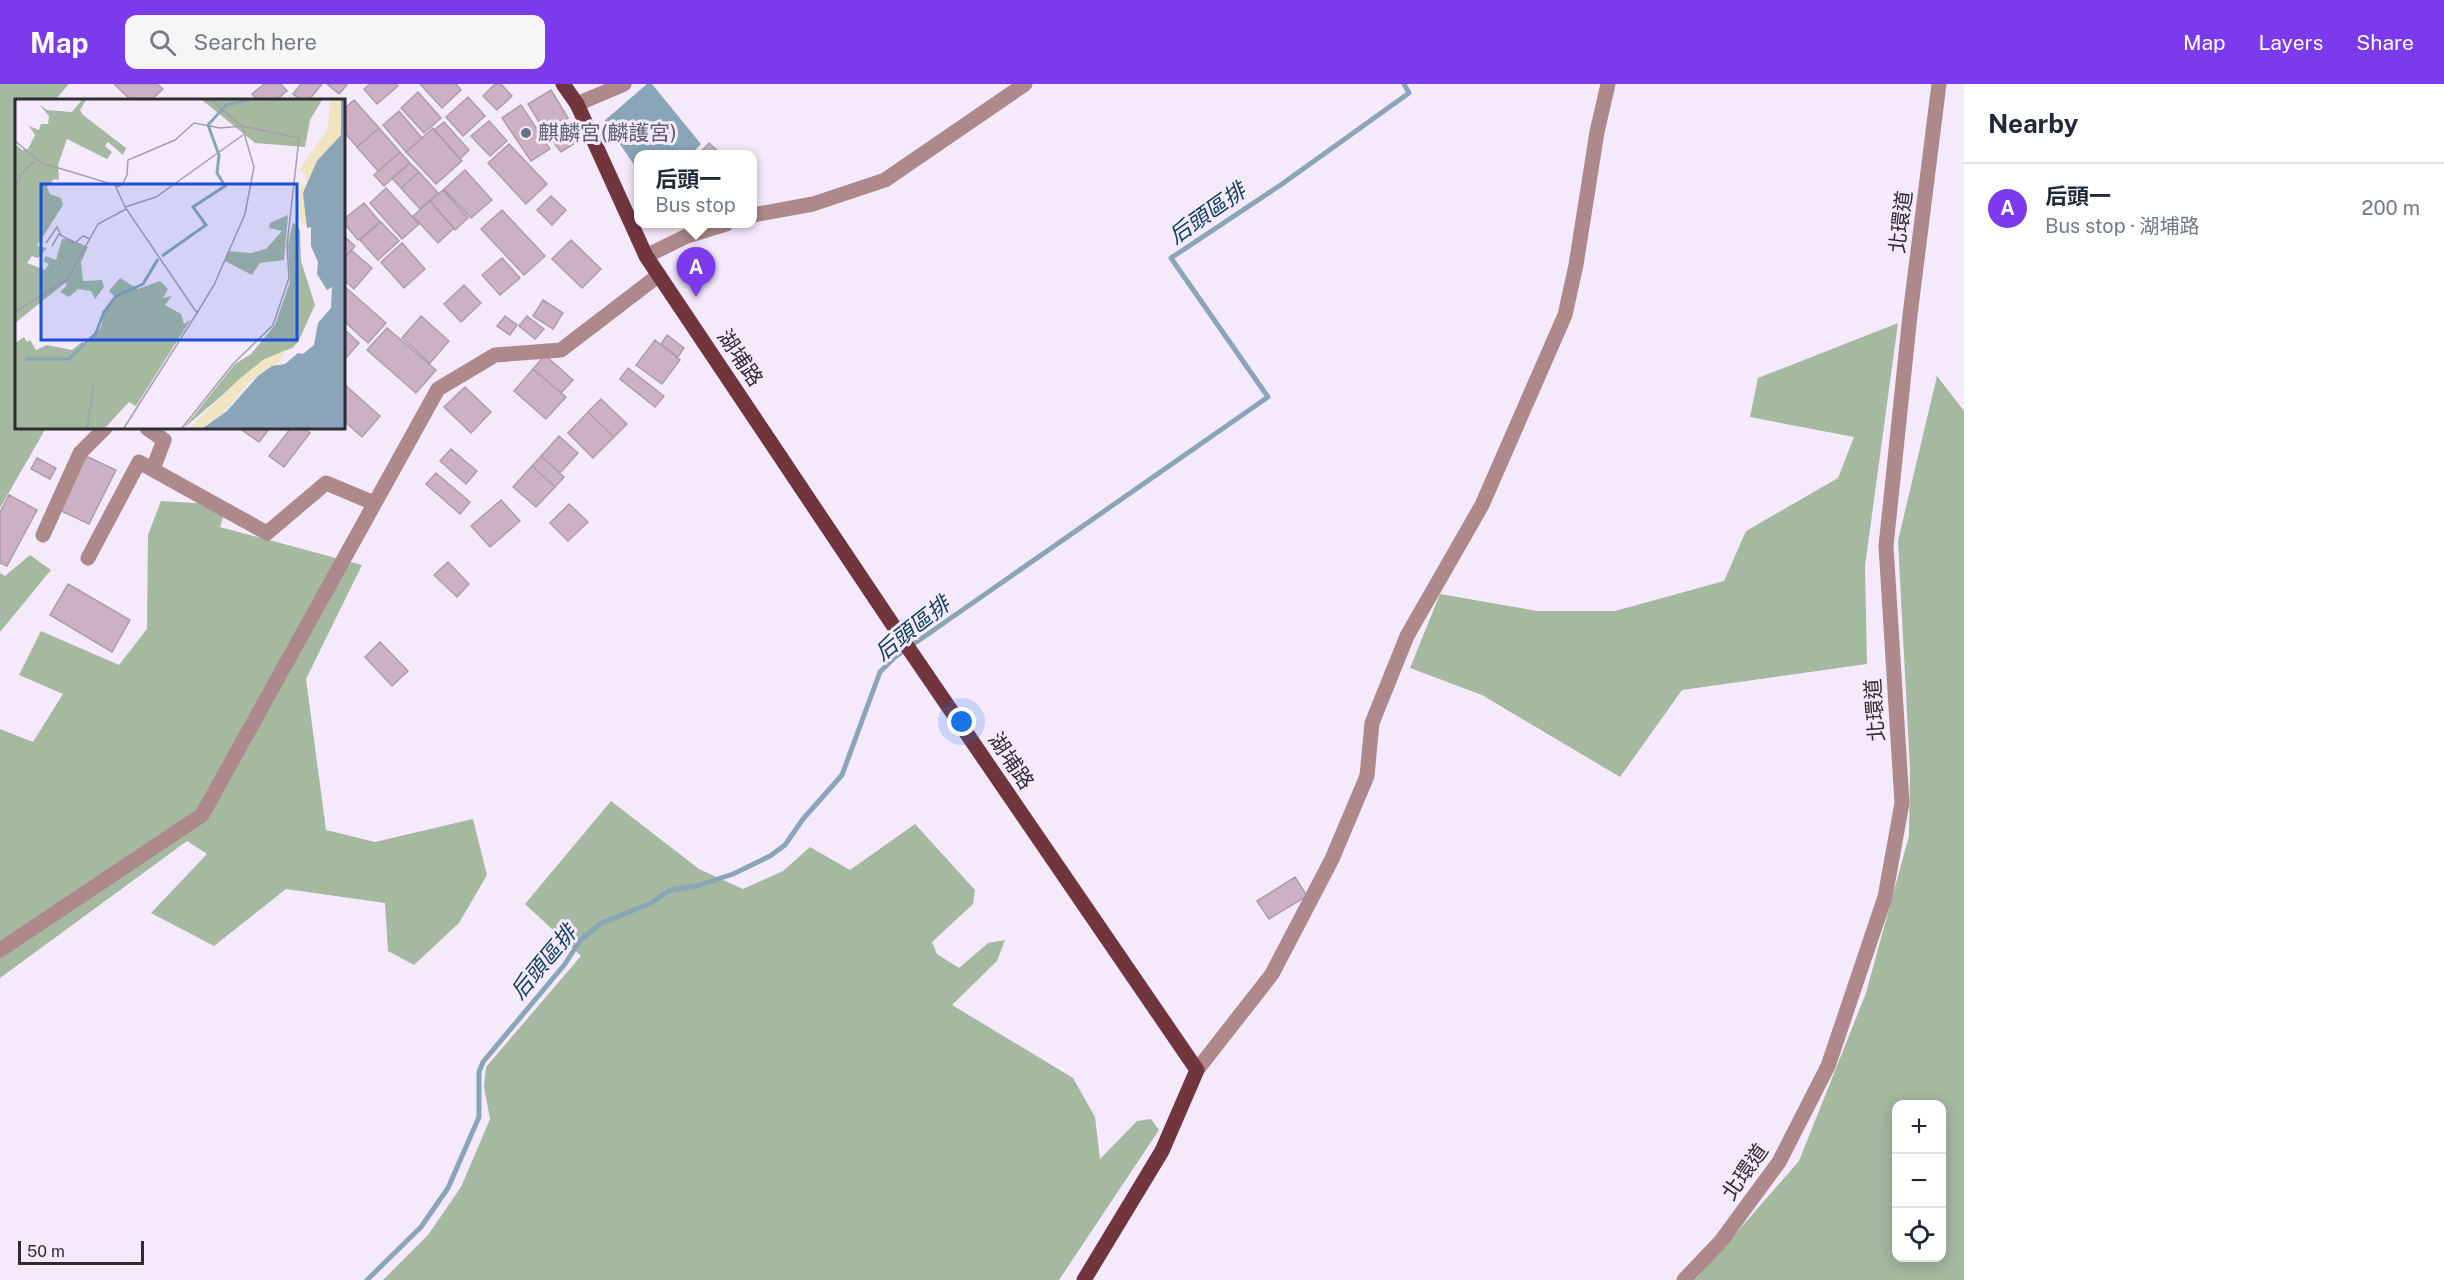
<!DOCTYPE html>
<html lang="en">
<head>
<meta charset="utf-8">
<style>
  body { margin:0; font-family:"Public Sans","Noto Sans TC",sans-serif; background:#f6f6f7; color:#1f2937 }
  .controls { position:absolute; right:18px; bottom:18px; display:grid; overflow:hidden; border-radius:12px; box-shadow:0 3px 15px #0003 }
  .controls button { width:54px; height:54px; display:grid; place-items:center; padding:0; border:0; border-bottom:2px solid #e0e1e3; background:#fff; color:#1f2937; font:30px sans-serif }
  .scale { position:absolute; left:18px; bottom:15px; width:126px; box-sizing:border-box; padding-left:6px; border:3px solid #2f2b32; border-top:0; font-size:16px; line-height:21px; white-space:nowrap; color:#2f2b32; -webkit-text-stroke:4px #f5eafc; paint-order:stroke }
  .you { position:absolute; left:962px; top:638px; width:21px; height:21px; margin:-15px; border:4px solid #fff; border-radius:50%; background:#1a73e8; box-shadow:0 0 0 9px #1a73e833 }
  .badge { display:grid; place-items:center; width:39px; height:39px; border-radius:50%; background:#7c3aed; color:#fff; font-size:20px; font-weight:700 }
  .pin { position:absolute; translate:-50% -50px; filter:drop-shadow(0 2px 3px #0008) }
  .pin::after { content:''; position:absolute; top:32px; width:21px; height:18px; background:inherit; clip-path:polygon(0 0,100% 0,50% 100%) }
  .popup { position:absolute; left:634px; top:66px; width:123px; height:78px; box-sizing:border-box; display:grid; place-content:center; border-radius:12px; background:#fff; filter:drop-shadow(0 2px 4px #0005); font-size:20px; white-space:nowrap; color:#747a83 }
  .popup b { font-size:22px; color:#1f2937 }
  .popup::after { content:''; position:absolute; left:50%; top:100%; margin-left:-12px; border:12px solid transparent; border-top-color:#fff }
  .list { margin:0; padding:0; list-style:none }
  h2 { display:flex; justify-content:space-between; align-items:center; height:78px; margin:0; padding:0 24px; font-size:26px }
  h2 small { font-size:20px; font-weight:400; color:#747a83 }
  .list li { display:grid; grid-template-columns:39px 1fr auto; gap:18px; align-items:center; box-sizing:border-box; height:90px; padding:0 24px; border-top:2px solid #e0e1e3 }
  .list b { display:block; font-size:22px; white-space:nowrap }
  .list p { margin:0; font-size:20px; white-space:nowrap; color:#747a83 }
  .list em { font-size:20px; font-style:normal; color:#747a83 }
  .icon { flex:none; width:33px; height:33px; fill:none; stroke:currentColor; stroke-width:2; stroke-linecap:round; stroke-linejoin:round }
  .map { position:relative; flex:none; width:1964px; height:1196px; overflow:hidden }
  header { display:flex; align-items:center; gap:36px; box-sizing:border-box; height:84px; padding:0 30px; background:#7c3aed; color:#fff }
  header strong { font-size:28px }
  nav { display:flex; gap:33px; margin-inline-start:auto; font-size:21px }
  .search { width:420px; height:54px; background:#f6f6f7; display:flex; align-items:center; gap:15px; box-sizing:border-box; padding:0 21px; border-radius:12px; color:#747a83; font-size:22px }
  main { display:flex }
  aside { flex:1; background:#fff }
  .map>svg:first-child { display:block }
</style>
</head>
<body>
<header>
<strong>Map</strong>
<div class="search"><svg class="icon" aria-label="search" viewBox="0 0 24 24"><circle cx="10" cy="10" r="6"/><path d="M15 15l6 6"/></svg>Search here</div>
<nav><a>Map</a><a>Layers</a><a>Share</a></nav>
</header>
<main>
<div class="map">
<svg width="1964" height="1196" viewBox="0 0 1964 1196">
  <rect width="100%" height="100%" fill="#f5eafc"/>
  <path fill="#a5b8a0" fill-rule="evenodd" d="M0,0H69L55,16H16V344H46L0,424Z
    M1898,239L1865,482L1867,580L1682,606L1620,693L1482,611L1410,584L1440,510L1537,527H1615L1724,497L1746,447L1838,394L1854,353L1750,333L1758,294Z
    M1937,292L1964,327V1196H1695L1799,1077L1866,909L1909,752L1910,686L1898,457ZM1896,1020H1942V1174H1896Z
    M161,417L227,421L220,443L362,481L306,595L326,746L375,758L473,735L487,791L459,839L414,881L388,867L385,819L286,805L214,862L151,829L207,770L187,757L0,894V645L33,658L63,610L19,591L41,547L119,581L147,545L148,451Z
    M30,471L51,486L0,548V489L5,492Z
    M611,717L699,785L743,805L783,787L810,763L850,786L915,740L975,806L973,820L932,858L937,870L959,884L988,859L1005,856L997,877L952,921L1073,994L1095,1033L1100,1075L1137,1037L1151,1035L1159,1046L1059,1196H383L428,1151L461,1103L490,1035L484,1003L486,983L581,872L525,820Z"/>
  <path fill="#8aa5b8" d="M647,0H652L701,60L691,70H639V88L604,37Z"/>
  <g fill="none" stroke-linecap="round" stroke-linejoin="round">
    <path stroke="#8aa5b8" stroke-width="5" d="M367,1196L421,1143L448,1104L479,1033V988L483,978L565,880L581,855L602,839L649,820L670,806L697,802L733,790L770,772L785,761L803,735L842,691L880,588L895,573L1268,313L1171,174L1282,100L1409,9L1404,0"/>
  </g>
  <path fill="#ccb1c4" stroke="#ae9ca9" stroke-width="1.5" d="M114,0H157L163,5L151,16H131Z
    M264,0H281L287,7L276,16H258L252,10Z
    M301,0H322L309,16H301L293,10Z
    M327,0H347V1L339,10Z
    M370,0H396L398,2L377,20L364,5Z
    M420,0H456L461,6L442,24Z
    M495,0H501L512,12L497,26L483,12Z
    M551,6L568,34L545,48L528,20Z
    M418,8L441,34L424,49L401,24Z
    M468,13L485,32L463,52L446,33Z
    M354,16L379,44L357,63L344,48V25Z
    M521,21L550,65L531,77L502,34Z
    M399,27L422,54L406,68L383,41Z
    M489,37L507,57L490,72L471,52Z
    M444,38L469,66L460,75L434,46Z
    M570,42L580,56L561,68L551,55Z
    M379,44L400,68L378,87L357,63Z
    M433,44L462,77L436,100L406,68Z
    M709,59L721,70H699Z
    M509,60L547,100L526,120L488,79Z
    M400,68L410,79L384,102L374,91Z
    M410,79L419,88L401,104L392,94Z
    M465,86L492,116L471,134L444,105Z
    M419,88L438,109L420,125L401,104Z
    M386,104L419,140L402,155L370,119Z
    M443,106L468,134L455,146L430,117Z
    M551,112L566,126L552,141L537,126Z
    M430,117L454,144L438,159L413,132Z
    M364,119L380,138L358,156L344,139V135Z
    M502,126L545,172L524,191L481,145Z
    M381,138L399,157L378,176L360,156Z
    M344,152L355,162L344,175Z
    M571,156L601,185L582,204L552,175Z
    M402,159L425,185L404,204L381,178Z
    M351,166L372,184L354,205L344,196V175Z
    M502,174L520,194L500,211L482,191Z
    M464,201L481,219L461,238L444,220Z
    M344,202L386,239L368,259L344,237Z
    M543,216L563,229L553,245L533,232Z
    M421,232L449,257L430,279L402,254Z
    M505,232L517,241L510,251L497,242Z
    M527,232L544,245L535,255L519,242Z
    M387,244L436,286L416,309L367,266Z
    M344,245L359,259L345,275L344,273Z
    M667,251L684,264L678,273L661,260Z
    M655,256L680,276L662,300L636,281Z
    M545,271L573,296L561,309L533,285Z
    M628,284L664,312L655,323L620,295Z
    M533,285L566,313L546,335L514,307Z
    M344,300L380,332L362,353L344,337Z
    M465,303L491,328L471,349L444,323Z
    M601,315L627,340L614,353L588,328Z
    M588,328L614,353L593,374L568,349Z
    M239,344H270L259,358Z
    M291,344H303L310,349L284,383L269,372Z
    M559,352L578,369L560,389L541,372Z
    M451,365L477,387L466,400L440,377Z
    M86,372L116,386L89,440L59,426Z
    M541,372L564,393L555,403L532,382Z
    M37,374L56,384L50,395L31,385Z
    M532,382L555,403L536,423L513,403Z
    M436,389L470,418L460,430L426,400Z
    M9,411L37,426L7,482L0,479V428Z
    M501,416L520,437L490,463L471,442Z
    M569,420L588,438L568,457L550,439Z
    M448,478L469,500L457,513L434,491Z
    M68,500L130,536L112,568L50,531Z
    M380,558L408,587L392,602L365,573Z
    M1295,793L1307,812L1269,835L1257,817Z"/>
  <g fill="none" stroke-linecap="round" stroke-linejoin="round">
    <path stroke="#ae898c" stroke-width="15" d="M577,20L624,0
      M753,131L813,120L885,96L1025,0
      M646,172L687,152L726,140
      M147,344L164,356L153,385
      M43,451L80,369L105,344
      M88,474L139,378L267,449L326,399L374,419
      M0,866L202,731L438,305L495,271L561,266L659,191
      M1197,986L1272,890L1332,775L1367,692L1372,639L1407,552L1482,421L1565,231L1576,181L1597,48L1608,0
      M1684,1196L1721,1157L1779,1078L1828,982L1885,813L1902,719L1886,462L1910,231L1939,0"/>
    <path stroke="#71353e" stroke-width="15" d="M563,0L577,20L646,172L911,568L1197,986L1162,1067L1084,1196"/>
  </g>
  <circle fill="#6b7280" stroke="#f5eafc" stroke-width="2" cx="526" cy="49" r="6"/>
  <g text-anchor="middle" stroke-width="6" stroke-linejoin="round" paint-order="stroke">
    <g font-size="21" fill="#5b616d" stroke="#f5eafc" text-anchor="start">
      <text x="538" y="56">麒麟宮(麟護宮)</text>
    </g>
    <g font-size="21" fill="#2f2b32" stroke="#f5eafc">
      <text transform="translate(1901 138) rotate(-83)" y="7">北環道</text>
      <text transform="translate(740 274) rotate(56)" y="7">湖埔路</text>
      <text transform="translate(1875 626) rotate(-94)" y="7">北環道</text>
      <text transform="translate(1011 677) rotate(56)" y="7">湖埔路</text>
      <text transform="translate(1745 1088) rotate(-55)" y="7">北環道</text>
    </g>
    <g font-size="22" font-style="italic" fill="#10405d" stroke="#f5eafc">
      <text transform="translate(1207 129) rotate(-35)" y="8">后頭區排</text>
      <text transform="translate(912 544) rotate(-38)" y="8">后頭區排</text>
      <text transform="translate(543 878) rotate(-50)" y="8">后頭區排</text>
    </g>
  </g>
  <g transform="translate(15 15)">
    <rect width="330" height="330" fill="#f5eafc"/>
    <path d="M67,1H71L65,11L68,16L111,49L108,56L93,43L90,47L97,53L92,60L52,40L43,66L44,81L39,80L32,88L35,95L46,99L48,106L22,147L32,149L23,159L17,157L12,164L30,171L34,165L28,162L31,157L41,161L47,140H55L73,148L66,163L68,182L87,181L89,188L80,200L76,192L63,190L54,198L45,193L52,186L50,184L0,224V45L7,51L13,50L20,36L14,27L24,31L26,25H33L34,17L24,5L32,11L57,13ZM187,1H307L295,21L290,48L240,44ZM273,116L269,161L245,164L237,176L210,162L213,152L236,154L251,150L267,132L254,129L255,124ZM278,123L285,131L286,162L300,206L283,243L277,249L248,261L169,329L220,265L236,255L260,226L275,183L273,145ZM105,179L123,190L145,182L153,190L148,199L157,197L150,206L166,215L169,225L176,220L121,307L114,303L90,329H0V244L9,238L12,243L15,241L21,251L32,246L57,251L67,243L72,245L86,229L89,214L101,199L94,192Z" fill="#a5b8a0"/>
    <path d="M315,1H330V45L294,109L290,127L283,117L286,87L291,86L292,79L285,70L313,29ZM271,251L263,265L235,282L210,312L187,329H175L223,281L248,261Z" fill="#efe5c0"/>
    <path d="M326,1H330V329H188L212,312L243,277L257,267L270,265L283,254L288,255L299,246L303,224L316,209L317,188L312,191L302,175L303,163L296,147V128L292,129L288,94L302,62L326,36Z" fill="#8aa5b8"/>
    <path fill="none" stroke="#8aa5b8" stroke-width="3" d="M147,157L191,126L178,108L210,87L202,74L204,56L193,26L211,6L233,1M10,260H54L81,234L89,213L101,197L128,185L143,160"/>
    <path fill="none" stroke="#a69eab" stroke-width="1.5" d="M0,42L27,64L100,86L110,108L182,214L109,329M101,88L107,86L112,76L113,61L160,41L179,24L205,29L227,27L239,68L230,115L199,186L182,214M0,89L7,74L21,61M110,108L141,98L228,36M31,144L42,128L46,136M37,147L44,135L60,144L68,137L75,140M0,213L52,181L83,125L111,110M72,329L79,287M167,329L218,265L258,226L274,179L272,146L284,39L227,27L196,1"/>
    <path fill="#1d4ed8" fill-opacity="0.15" stroke="#1d4ed8" stroke-width="3" d="M26,85H282V241H26Z"/>
    <rect width="330" height="330" fill="none" stroke="#2f2b32" stroke-width="3"/>
  </g>
</svg>
<div class="controls">
<button>+</button>
<button>−</button>
<button><svg class="icon" aria-label="locate" viewBox="0 0 24 24"><circle cx="12" cy="12" r="6"/><path d="M12 2v4M12 18v4M2 12h4M18 12h4"/></svg></button>
</div>
<div class="scale">50 m</div>
<div class="you"></div>
<div class="pin badge" style="left:696px;top:213px">A</div>
<div class="popup"><b>后頭一</b>Bus stop</div>
</div>
<aside>
<h2>Nearby<small></small></h2>
<ul class="list">
<li><span class="badge">A</span><div><b>后頭一</b><p>Bus stop · 湖埔路</p></div><em>200 m</em></li>
</ul>
</aside>
</main>
</body>
</html>
